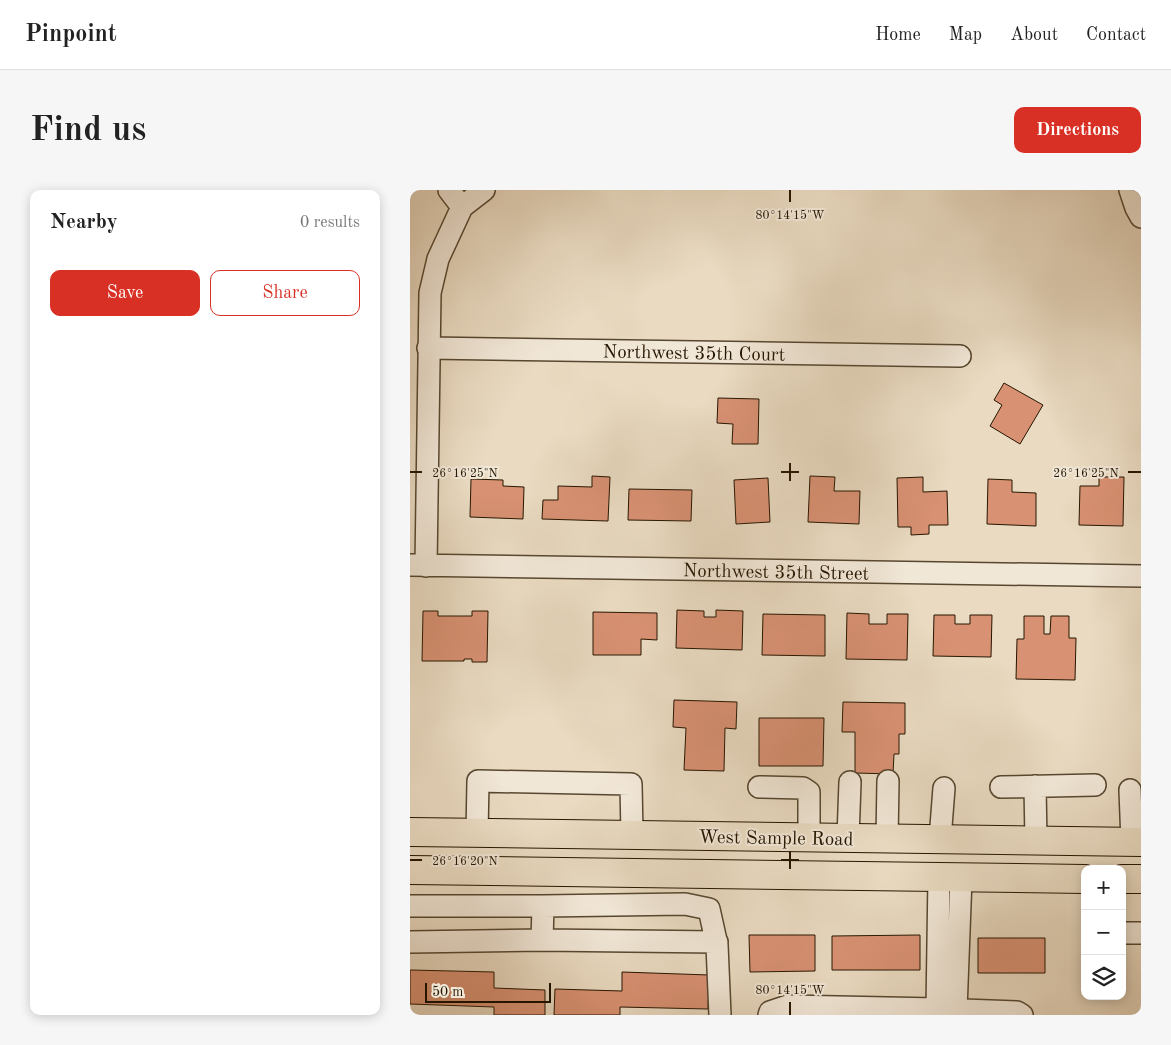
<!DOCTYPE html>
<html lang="en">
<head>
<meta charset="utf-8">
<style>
  body { margin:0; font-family:"Old Standard TT",serif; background:#f6f6f6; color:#222 }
  .controls { position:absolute; right:15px; bottom:15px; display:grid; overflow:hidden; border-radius:10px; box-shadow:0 2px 12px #0003 }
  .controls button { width:45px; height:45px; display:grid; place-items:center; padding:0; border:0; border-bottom:1px solid #e0e0e0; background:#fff; color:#222; font:25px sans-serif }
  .scale { position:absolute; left:15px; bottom:12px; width:126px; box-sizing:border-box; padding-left:5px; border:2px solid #261600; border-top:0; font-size:14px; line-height:18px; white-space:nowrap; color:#261600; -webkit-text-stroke:4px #f1e7d7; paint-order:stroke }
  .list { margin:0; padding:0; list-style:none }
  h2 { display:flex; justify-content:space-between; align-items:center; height:65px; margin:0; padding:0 20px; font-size:21px }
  h2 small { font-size:16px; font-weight:400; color:#767676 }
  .actions { display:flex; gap:10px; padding:15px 20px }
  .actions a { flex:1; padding:11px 0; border:1px solid #d93025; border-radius:10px; text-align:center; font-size:18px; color:#d93025 }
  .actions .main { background:#d93025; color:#fff }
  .icon { flex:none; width:28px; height:28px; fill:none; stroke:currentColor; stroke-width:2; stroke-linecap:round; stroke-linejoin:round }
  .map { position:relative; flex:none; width:731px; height:825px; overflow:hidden; border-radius:10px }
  header { display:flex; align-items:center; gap:30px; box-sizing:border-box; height:70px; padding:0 25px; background:#fff; border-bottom:1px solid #e0e0e0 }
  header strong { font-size:24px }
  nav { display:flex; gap:28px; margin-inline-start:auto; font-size:18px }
  .intro { display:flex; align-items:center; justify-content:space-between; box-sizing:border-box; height:120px; padding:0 30px }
  h1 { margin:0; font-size:35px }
  .button { padding:12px 22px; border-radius:10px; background:#d93025; color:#fff; font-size:18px; font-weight:700 }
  main { display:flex; gap:30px; padding:0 30px }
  aside { flex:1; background:#fff; border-radius:10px; box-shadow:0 2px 12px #0003 }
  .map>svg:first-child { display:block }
</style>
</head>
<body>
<header>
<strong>Pinpoint</strong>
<nav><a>Home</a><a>Map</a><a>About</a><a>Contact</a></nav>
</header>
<div class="intro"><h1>Find us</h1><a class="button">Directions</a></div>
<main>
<aside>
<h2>Nearby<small>0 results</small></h2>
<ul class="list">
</ul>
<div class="actions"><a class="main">Save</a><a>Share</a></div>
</aside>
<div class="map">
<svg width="731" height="825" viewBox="0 0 731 825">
  <rect width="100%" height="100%" fill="#e9dac1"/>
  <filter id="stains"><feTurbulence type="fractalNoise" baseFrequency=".004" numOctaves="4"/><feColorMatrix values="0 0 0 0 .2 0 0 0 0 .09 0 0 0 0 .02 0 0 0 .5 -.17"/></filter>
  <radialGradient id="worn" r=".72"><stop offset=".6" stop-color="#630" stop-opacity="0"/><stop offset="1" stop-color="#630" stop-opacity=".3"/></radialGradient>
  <path fill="#d89173" stroke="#261600" d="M594,193L633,215L610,254L580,236L592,215L584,210Z
    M308,208L349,209L348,254H322L323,234L307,233Z
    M182,286L200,287L198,331L132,329L133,310H148V296L182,297Z
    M400,286L425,287L424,301H450L449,334L398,332Z
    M513,287V302L537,301L538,335H519V344L501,345V337H488L487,288Z
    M689,287H714L713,336L669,335L670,296H689Z
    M358,288L360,332L326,334L324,290Z
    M61,289L93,290V296L114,297L113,329L60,327Z
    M578,289L602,290V302L626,303V336L577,334Z
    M219,299L282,300L281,331L218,330Z
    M267,420L294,421V427H306V420L333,421L332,460L266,458Z
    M13,421H28V426H62V421H78L77,472H62V469H54V471H12Z
    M183,422L247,423V450L231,449V465H183Z
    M437,423L459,424V434H477V424H498L497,470L436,469Z
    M353,424L415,425V466L352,465Z
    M524,425H545V434H560V425H582L581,467L523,466Z
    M614,426H634V444H640L641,426H659V448H666L665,490L606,489L607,449H614Z
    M264,510L327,512L326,539L315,538L314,581L274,580L276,538L263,537Z
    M433,512L495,513V544H489V564H484L483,584L445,583V542H432Z
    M349,528H414L413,576H349Z
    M339,745H405V781L340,782Z
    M510,745V780H422V746Z
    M568,748H635V783H568Z
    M0,780L84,782V798L135,800V825H84V817L0,814Z
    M212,782L299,785L298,819L210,817V825H144L145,799L212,801Z"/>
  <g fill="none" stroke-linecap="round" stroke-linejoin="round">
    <g stroke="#574730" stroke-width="24">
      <path id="minor" d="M720,0L726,18L731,27
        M52,17L74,0
        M18,158L550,166
        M0,375L731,386
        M16,376L20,103L28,69L52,17L39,0
        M625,596L626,651
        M349,597L393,598L399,602V647
        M591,597L685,595
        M720,600L722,652
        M67,643L68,591L221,594L222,645
        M438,648L440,592
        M477,649L478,591
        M530,649L534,598
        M0,716H133L275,714L299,719L307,755L310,825
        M712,743H731
        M132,750L307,752
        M0,752L132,750L133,716
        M527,819L529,687
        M546,820L551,688
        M359,825L360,822L378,816L527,819L607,822L612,825"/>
    </g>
    <g stroke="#261600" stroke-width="30">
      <path id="major" d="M0,642L731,652
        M0,680L675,689
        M712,689H731"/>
    </g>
    <use href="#minor" stroke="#f1e7d7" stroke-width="21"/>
    <use href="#major" stroke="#e9dac1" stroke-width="28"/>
  </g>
  <path fill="none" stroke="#261600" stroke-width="2" d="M380,0V12M380,273V291M0,282H12M371,282H389M718,282H731M380,661V679M0,670H12M371,670H389M380,812V825"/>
  <g text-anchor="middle" stroke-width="4" stroke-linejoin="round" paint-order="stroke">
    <g font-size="19" fill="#261600" stroke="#f1e7d7">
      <text transform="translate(284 162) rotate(1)" y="7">Northwest 35th Court</text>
      <text transform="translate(366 381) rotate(1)" y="7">Northwest 35th Street</text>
      <text transform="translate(366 647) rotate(1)" y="7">West Sample Road</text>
    </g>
  </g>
  <g font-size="12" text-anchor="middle" fill="#261600" stroke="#f1e7d7" stroke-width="4" stroke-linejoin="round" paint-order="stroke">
    <text x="380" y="29">80°14'15"W</text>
    <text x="55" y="287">26°16'25"N</text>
    <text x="676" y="287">26°16'25"N</text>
    <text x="55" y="675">26°16'20"N</text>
    <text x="380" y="804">80°14'15"W</text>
  </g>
  <rect width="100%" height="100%" filter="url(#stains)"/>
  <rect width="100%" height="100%" fill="url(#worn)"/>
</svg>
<div class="controls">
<button>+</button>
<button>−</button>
<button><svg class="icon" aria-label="layers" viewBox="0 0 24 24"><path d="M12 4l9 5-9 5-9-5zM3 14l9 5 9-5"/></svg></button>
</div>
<div class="scale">50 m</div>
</div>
</main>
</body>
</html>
